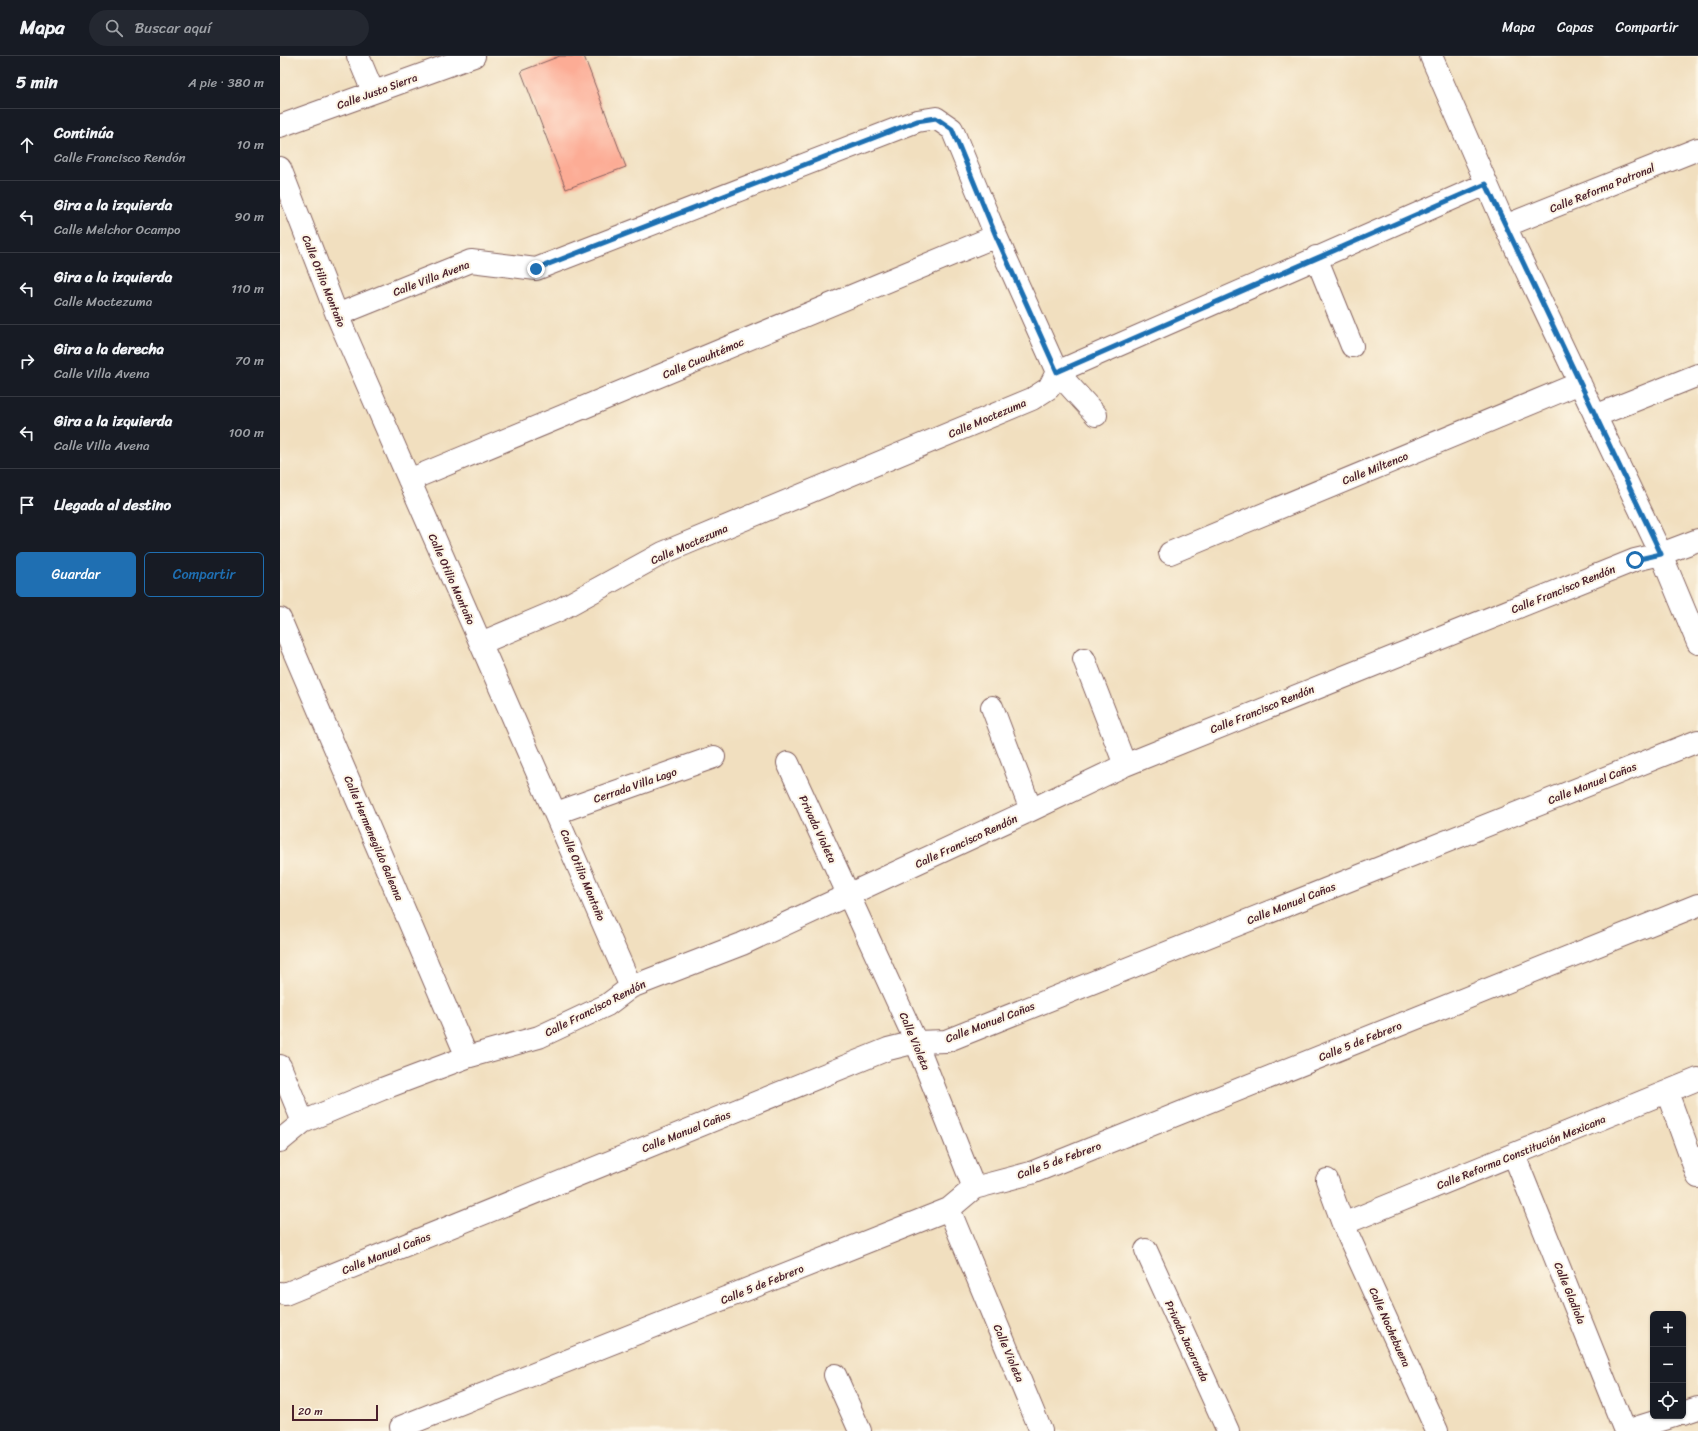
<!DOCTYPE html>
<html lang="es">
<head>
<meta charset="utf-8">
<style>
  body { margin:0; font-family:Sriracha,sans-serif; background:#242831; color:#f1f3f6 }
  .controls { position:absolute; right:12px; bottom:12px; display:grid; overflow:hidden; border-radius:6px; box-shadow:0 1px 3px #0004 }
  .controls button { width:36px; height:36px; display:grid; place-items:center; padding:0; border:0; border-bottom:1px solid #363941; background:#171b24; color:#f1f3f6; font:20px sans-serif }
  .scale { position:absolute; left:12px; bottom:10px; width:86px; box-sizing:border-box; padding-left:4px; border:2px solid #4a1f2b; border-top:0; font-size:11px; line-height:14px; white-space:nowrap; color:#4a1f2b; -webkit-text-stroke:3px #fcf5e5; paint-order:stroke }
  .stop { position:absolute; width:12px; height:12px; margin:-9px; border:3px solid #1f6fb2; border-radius:50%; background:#fff }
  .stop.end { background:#1f6fb2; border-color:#fff; box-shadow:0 1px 4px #0008 }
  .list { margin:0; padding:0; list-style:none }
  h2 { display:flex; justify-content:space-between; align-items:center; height:52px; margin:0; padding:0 16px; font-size:17px }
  h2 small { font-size:13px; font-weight:400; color:#9ea1a6 }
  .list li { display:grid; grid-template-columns:26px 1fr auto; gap:12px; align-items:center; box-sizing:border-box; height:72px; padding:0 16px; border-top:1px solid #363941 }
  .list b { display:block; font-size:15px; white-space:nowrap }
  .list p { margin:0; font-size:13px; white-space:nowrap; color:#9ea1a6 }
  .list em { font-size:13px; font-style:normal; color:#9ea1a6 }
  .actions { display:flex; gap:8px; padding:12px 16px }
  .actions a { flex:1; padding:9px 0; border:1px solid #1f6fb2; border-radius:6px; text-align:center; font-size:14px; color:#1f6fb2 }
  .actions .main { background:#1f6fb2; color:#fff }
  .icon { flex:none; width:22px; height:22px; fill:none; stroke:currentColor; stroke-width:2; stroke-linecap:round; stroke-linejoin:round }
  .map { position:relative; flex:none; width:1418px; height:1375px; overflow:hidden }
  header { display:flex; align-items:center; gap:24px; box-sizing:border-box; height:56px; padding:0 20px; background:#171b24; border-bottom:1px solid #363941 }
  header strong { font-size:19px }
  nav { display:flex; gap:22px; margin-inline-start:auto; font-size:14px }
  .search { width:280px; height:36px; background:#242831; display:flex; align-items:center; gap:10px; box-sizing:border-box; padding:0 14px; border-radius:22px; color:#9ea1a6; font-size:15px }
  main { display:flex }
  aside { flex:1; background:#171b24 }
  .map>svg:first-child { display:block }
</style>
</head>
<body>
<header>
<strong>Mapa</strong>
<div class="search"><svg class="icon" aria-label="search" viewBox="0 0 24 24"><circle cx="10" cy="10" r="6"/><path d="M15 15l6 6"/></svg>Buscar aquí</div>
<nav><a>Mapa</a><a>Capas</a><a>Compartir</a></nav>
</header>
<main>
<aside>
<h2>5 min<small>A pie · 380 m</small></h2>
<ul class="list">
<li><svg class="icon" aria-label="ahead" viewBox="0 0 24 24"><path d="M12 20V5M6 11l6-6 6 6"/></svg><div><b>Continúa</b><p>Calle Francisco Rendón</p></div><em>10 m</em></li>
<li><svg class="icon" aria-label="left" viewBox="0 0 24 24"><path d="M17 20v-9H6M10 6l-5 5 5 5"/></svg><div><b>Gira a la izquierda</b><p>Calle Melchor Ocampo</p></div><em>90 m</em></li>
<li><svg class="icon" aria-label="left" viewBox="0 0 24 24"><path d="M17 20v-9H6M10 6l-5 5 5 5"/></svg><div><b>Gira a la izquierda</b><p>Calle Moctezuma</p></div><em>110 m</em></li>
<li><svg class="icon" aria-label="right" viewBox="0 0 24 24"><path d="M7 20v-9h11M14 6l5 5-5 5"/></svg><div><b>Gira a la derecha</b><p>Calle Villa Avena</p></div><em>70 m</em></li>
<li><svg class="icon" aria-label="left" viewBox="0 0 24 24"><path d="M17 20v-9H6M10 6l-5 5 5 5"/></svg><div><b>Gira a la izquierda</b><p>Calle Villa Avena</p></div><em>100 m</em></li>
<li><svg class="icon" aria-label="arrive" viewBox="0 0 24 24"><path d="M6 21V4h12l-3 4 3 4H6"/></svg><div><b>Llegada al destino</b></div></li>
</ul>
<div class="actions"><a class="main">Guardar</a><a>Compartir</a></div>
</aside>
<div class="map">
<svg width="1418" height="1375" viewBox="0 0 1418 1375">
  <rect width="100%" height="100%" fill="#fcf5e5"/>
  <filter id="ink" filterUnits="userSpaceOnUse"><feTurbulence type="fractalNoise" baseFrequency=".025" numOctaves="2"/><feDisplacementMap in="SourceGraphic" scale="8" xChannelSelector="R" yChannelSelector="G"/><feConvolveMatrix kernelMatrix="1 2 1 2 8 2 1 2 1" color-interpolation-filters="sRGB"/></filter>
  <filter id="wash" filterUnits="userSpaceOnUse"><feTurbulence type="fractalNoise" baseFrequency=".012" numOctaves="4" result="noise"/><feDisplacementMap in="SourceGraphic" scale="16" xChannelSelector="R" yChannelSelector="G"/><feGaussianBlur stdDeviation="0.9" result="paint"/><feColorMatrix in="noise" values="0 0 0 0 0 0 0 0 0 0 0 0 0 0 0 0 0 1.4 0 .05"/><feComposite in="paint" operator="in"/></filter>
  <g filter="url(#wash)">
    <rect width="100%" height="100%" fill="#f1dfbf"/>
    <g id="blocks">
      <path fill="#fcac95" d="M280,0H304L346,111L286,133L241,15Z"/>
    </g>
  </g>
  <g filter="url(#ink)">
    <use href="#blocks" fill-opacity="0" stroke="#84625f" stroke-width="1"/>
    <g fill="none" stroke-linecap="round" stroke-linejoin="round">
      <g stroke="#84625f" stroke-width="24">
        <path id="minor" d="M78,0L93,36
          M1151,0L1225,170L1381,498L1418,587
          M0,70L194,0
          M0,112L57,259L351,931
          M1225,170L1418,93
          M1036,201L1072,290
          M57,259L191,205L256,213L637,65L656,62L672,73L716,180L777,316L816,359
          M1315,360L1418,319
          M129,424L716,180
          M890,497L1300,327
          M0,563L187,1001
          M201,587L279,554L383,497L752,343L769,332L777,316L1206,128
          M804,603L845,709
          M712,651L751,754
          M508,707L636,986L694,1132
          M276,757L434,701
          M0,1010L23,1066
          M1387,1036L1418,1121
          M0,1085L23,1066L102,1033L187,1001L259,981L327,949L351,931L462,888L751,754L845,709L1355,504L1381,498L1418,484
          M1234,1099L1345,1375
          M1047,1124L1063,1168L1157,1375
          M669,1153L761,1375
          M1063,1168L1418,1023
          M866,1194L948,1375
          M0,1237L5,1238L608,993L636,986L666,985L1418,685
          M555,1319L580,1375
          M1403,1357L1418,1352
          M121,1371L669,1153L694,1132L751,1117L1418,849
          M1346,1375L1394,1360"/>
      </g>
      <use href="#minor" stroke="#fff" stroke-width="22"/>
    </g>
  </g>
  <g fill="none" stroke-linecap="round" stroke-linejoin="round" filter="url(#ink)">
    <path stroke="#1f6fb2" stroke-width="5" d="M256,213L637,65L656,62L672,73L716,180L777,316L1206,128L1381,498L1355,504"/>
  </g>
  <g text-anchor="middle" stroke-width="4" stroke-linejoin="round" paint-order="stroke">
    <g font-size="11" fill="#4a1f2b" stroke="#fcf5e5">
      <text transform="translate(97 35) rotate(-20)" y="4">Calle Justo Sierra</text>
      <text transform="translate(1322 132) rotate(-22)" y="4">Calle Reforma Patronal</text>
      <text transform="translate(151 222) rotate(-21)" y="4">Calle Villa Avena</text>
      <text transform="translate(44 225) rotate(68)" y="4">Calle Otilio Montaño</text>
      <text transform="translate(423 302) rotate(-23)" y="4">Calle Cuauhtémoc</text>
      <text transform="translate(707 362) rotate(-23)" y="4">Calle Moctezuma</text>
      <text transform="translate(1095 412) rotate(-22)" y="4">Calle Miltenco</text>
      <text transform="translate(409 488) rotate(-24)" y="4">Calle Moctezuma</text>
      <text transform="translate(172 523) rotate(66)" y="4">Calle Otilio Montaño</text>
      <text transform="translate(1283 533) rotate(-22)" y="4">Calle Francisco Rendón</text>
      <text transform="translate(982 653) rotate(-22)" y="4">Calle Francisco Rendón</text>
      <text transform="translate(1312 727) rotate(-22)" y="4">Calle Manuel Cañas</text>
      <text transform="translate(355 729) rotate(-19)" y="4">Cerrada Villa Lago</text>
      <text transform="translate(538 773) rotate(65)" y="4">Privada Violeta</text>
      <text transform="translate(94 782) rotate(67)" y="4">Calle Hermenegildo Galeana</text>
      <text transform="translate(686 785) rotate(-25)" y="4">Calle Francisco Rendón</text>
      <text transform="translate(303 819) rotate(67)" y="4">Calle Otilio Montaño</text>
      <text transform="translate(1011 847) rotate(-22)" y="4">Calle Manuel Cañas</text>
      <text transform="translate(315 952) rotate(-27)" y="4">Calle Francisco Rendón</text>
      <text transform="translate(710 966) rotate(-21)" y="4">Calle Manuel Cañas</text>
      <text transform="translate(635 985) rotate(67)" y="4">Calle Violeta</text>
      <text transform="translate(1080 985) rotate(-22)" y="4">Calle 5 de Febrero</text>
      <text transform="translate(406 1075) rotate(-22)" y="4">Calle Manuel Cañas</text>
      <text transform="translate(1241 1096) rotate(-22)" y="4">Calle Reforma Constitución Mexicana</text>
      <text transform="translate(779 1104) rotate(-20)" y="4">Calle 5 de Febrero</text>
      <text transform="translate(106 1197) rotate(-22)" y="4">Calle Manuel Cañas</text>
      <text transform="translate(482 1228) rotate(-22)" y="4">Calle 5 de Febrero</text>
      <text transform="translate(1290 1237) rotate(68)" y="4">Calle Gladiola</text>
      <text transform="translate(1110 1271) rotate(66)" y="4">Calle Nochebuena</text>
      <text transform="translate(907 1285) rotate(65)" y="4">Privada Jacaranda</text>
      <text transform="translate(729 1297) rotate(67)" y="4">Calle Violeta</text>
    </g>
  </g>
</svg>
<div class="controls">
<button>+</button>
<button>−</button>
<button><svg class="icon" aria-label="locate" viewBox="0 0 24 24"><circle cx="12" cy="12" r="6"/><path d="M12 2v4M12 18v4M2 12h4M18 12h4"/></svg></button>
</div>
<div class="scale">20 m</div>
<div class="stop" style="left:1355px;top:504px"></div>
<div class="stop end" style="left:256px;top:213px"></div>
</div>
</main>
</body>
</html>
